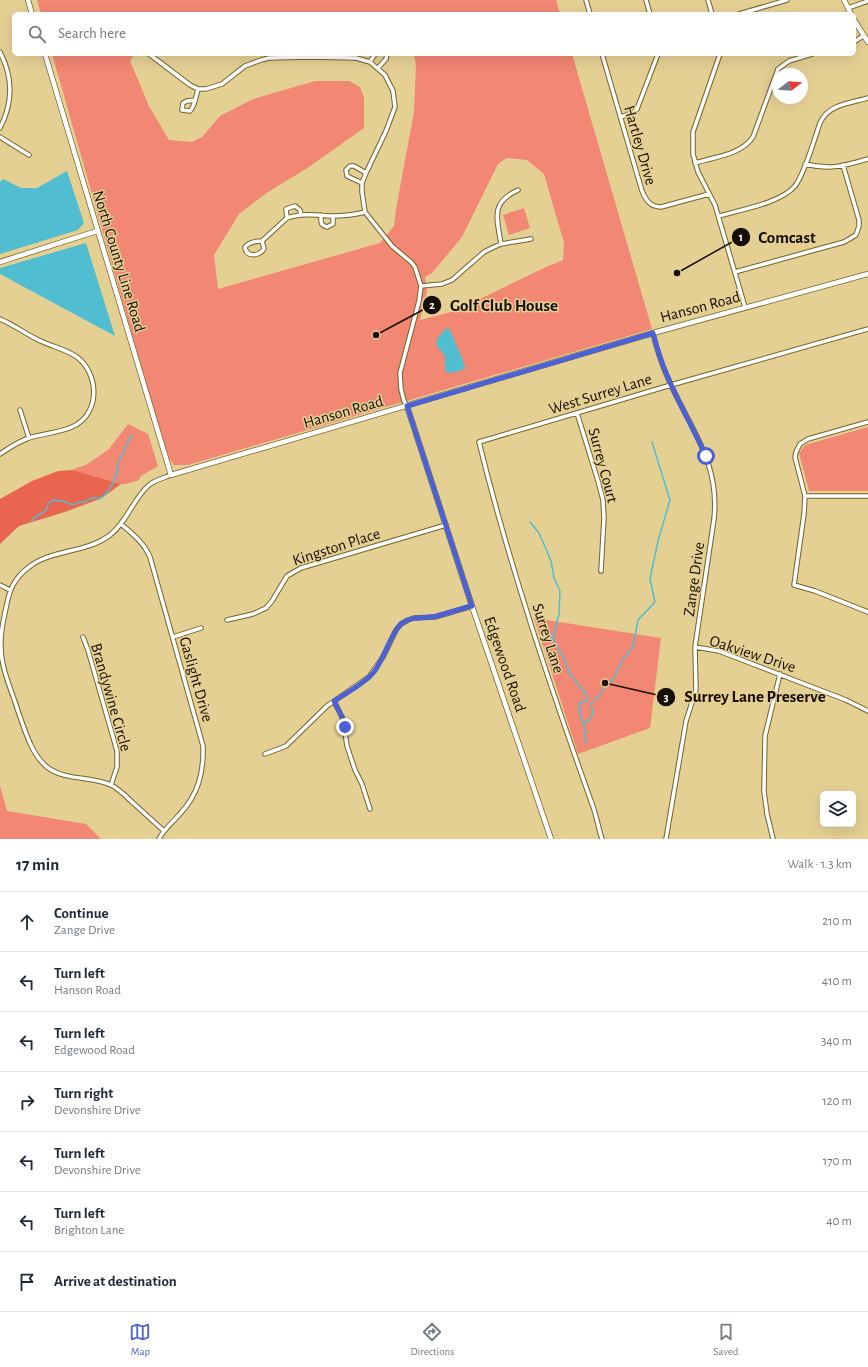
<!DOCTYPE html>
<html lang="en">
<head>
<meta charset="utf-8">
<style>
  body { margin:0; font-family:"Alegreya Sans",sans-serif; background:#f6f6f7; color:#1f2937 }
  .controls { position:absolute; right:12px; bottom:12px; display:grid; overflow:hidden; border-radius:6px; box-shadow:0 4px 16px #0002 }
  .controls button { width:36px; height:36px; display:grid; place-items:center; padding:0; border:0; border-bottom:1px solid #e0e1e3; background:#fff; color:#1f2937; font:20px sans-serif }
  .compass { position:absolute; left:772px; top:68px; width:36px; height:36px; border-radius:50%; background:#fff; box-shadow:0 4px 16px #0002; rotate:73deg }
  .stop { position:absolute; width:12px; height:12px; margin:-9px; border:3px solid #4b61d5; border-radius:50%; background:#fff }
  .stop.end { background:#4b61d5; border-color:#fff; box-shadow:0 1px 4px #0008 }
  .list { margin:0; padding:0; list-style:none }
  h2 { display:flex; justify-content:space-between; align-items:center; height:52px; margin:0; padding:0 16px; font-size:17px }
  h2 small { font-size:13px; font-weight:400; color:#747a83 }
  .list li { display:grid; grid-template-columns:26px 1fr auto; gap:12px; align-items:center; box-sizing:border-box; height:60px; padding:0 16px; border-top:1px solid #e0e1e3 }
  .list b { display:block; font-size:15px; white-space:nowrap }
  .list p { margin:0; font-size:13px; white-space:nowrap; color:#747a83 }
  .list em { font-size:13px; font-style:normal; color:#747a83 }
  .icon { flex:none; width:22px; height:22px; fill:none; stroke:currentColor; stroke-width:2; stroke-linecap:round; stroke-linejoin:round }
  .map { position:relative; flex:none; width:868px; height:839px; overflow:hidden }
  .search { position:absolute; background:#fff; box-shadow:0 4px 16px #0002; left:12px; right:12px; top:12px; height:44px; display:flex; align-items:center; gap:10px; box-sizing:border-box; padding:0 14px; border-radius:6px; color:#747a83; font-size:15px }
  .sheet { height:472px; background:#fff }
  nav { display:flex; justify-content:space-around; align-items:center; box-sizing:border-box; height:56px; border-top:1px solid #e0e1e3; background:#fff; font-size:11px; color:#747a83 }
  nav a { display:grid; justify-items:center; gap:2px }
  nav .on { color:#4b61d5 }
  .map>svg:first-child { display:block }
</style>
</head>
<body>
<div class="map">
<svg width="868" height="839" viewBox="0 0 868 839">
  <rect width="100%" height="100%" fill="#e5d094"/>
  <path fill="#f28773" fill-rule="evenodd" d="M37,0H556L560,14H41Z
    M52,54H135L130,61L149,106L169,140L192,142L202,137L220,116L253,99L315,81H349L360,87L364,98V128L309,167L268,192L239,214L214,255L218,289L380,243L394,226L396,209L414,112L416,65L414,54H572L652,329L205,460L188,465H174L169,458L154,411ZM507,158L527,160L544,174L564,243L563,260L546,267L455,311L420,320L427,291L425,277L432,273L462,237L498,164Z
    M524,208L530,228L509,235L503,215Z
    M128,424L148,434L158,466L141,476L139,480L126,484H121L73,470L76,468L86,465L109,449Z
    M868,427V491H809L799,453L805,445Z
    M534,618L661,638L650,728L578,754Z
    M0,786L7,811L86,824L101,839H0Z"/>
  <path fill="#ea654f" d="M73,470L121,484L102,498L65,512L19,526L0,544V499L32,481L58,471Z"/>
  <path fill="#51bdd0" d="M67,171L84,223L78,230L0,254V182L3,179L21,188H37Z
    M86,243L115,336L0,274V268Z
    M446,328L450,330C453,338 466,364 465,369L451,373L445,371V356L437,346L436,342L438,338Z"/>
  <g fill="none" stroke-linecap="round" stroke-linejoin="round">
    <path stroke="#51bdd0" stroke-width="1.5" d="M32,521C34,519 35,517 37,516C42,512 48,512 48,504L53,500C56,501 60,500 63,501C69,503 72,507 79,502H85C89,499 94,496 99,499C108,494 114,483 117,473C117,469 118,464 119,460C124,452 127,443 132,435
      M530,522L539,533L546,549L551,561L554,578L560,591L559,614L554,633V640L561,654L564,658L570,674L586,694L587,700L583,702L579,703V708L581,709L579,712L586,731L585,743
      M545,631L554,640
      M583,723L591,719L593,711L590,704L599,696L605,685L613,680L623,659L633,647L638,620L655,602L650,579L658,541L670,500L652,442"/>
    <g stroke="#756227" stroke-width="5.5">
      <path id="street" d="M586,0L590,14
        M646,0L650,14
        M708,0L712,14
        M848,8L868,1
        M739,14L787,0
        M854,42L863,36
        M0,52C13,77 13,103 0,128
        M149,54L190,85L198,89H206L222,84L245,66L261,60L269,58L310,57L356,58L370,62L385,75L393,91L395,107L386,131L366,173L362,183V192L365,212L392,246L411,262L415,267L421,286L419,301L400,373L401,389L404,401L407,406
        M602,54L642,191C646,200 650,207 661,207L709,194
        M720,54L693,132V154L698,172L715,205L745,307
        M370,62L375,54
        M378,68L386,59L387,54
        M195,100L187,101L183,103L182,110L190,111C195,106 196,96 198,89
        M621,117L634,112L637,109L658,54
        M0,137L29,155
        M695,163C714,157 741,155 753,137L778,69L789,61L812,54
        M805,164C829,170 845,166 868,159
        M362,183L347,176L346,170L350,166H354L366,173
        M321,215C321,222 320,225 327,227L333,224V216
        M719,216C740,210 781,203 795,186C805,173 814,140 820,123C828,104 851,103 868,98
        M287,218L286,209L295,206L300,210L301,215
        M262,241L264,249C259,256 246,258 245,247C249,242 256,241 262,241L287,218C301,213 317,215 331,216C343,216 354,215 365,212
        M501,244C497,218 490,203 518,190
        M735,272L844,242L856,235L859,226V220L843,165
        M421,286L442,284L452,280L484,252L492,248L501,244L531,239
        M0,319C15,325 28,336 43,342C54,347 67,350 77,357C98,373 101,410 76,425C62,433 44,433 29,438C19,441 9,448 0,454
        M653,333C657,351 663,368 671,385C692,431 720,464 714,519L695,647L696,690L686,721L666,839
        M20,410L29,438
        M577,413L598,481L603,500L604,518L601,571
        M868,422L808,439L800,444L796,452L795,457L805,496L804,514L794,585L815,591L868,612
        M805,496H868
        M121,524C133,534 144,543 150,557L203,746C204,773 198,795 179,815C172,823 164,829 159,839
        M0,585L10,590
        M227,620L253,614L266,608L272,601L287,576L301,568L446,525
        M83,637L88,650L117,751V767L111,785
        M173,637L201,628
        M695,647L719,651L846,700L868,711
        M334,701L343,719L347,746L355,770L362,784L370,809
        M265,754L286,746L327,706L369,677L383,657L396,630L401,624L408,620L414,618L435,617L472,606
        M164,831C153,821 143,812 132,802C126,796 119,789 111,785C91,776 65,781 47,767C31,754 25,730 18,711C12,691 1,669 1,647C0,634 3,621 6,608C9,591 14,578 29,567C52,549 87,553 110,535C127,522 133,499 149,485C155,480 164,478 171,475
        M602,839C598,827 596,813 591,801C549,683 509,564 479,442L671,385L868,329
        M773,839L767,814L764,791L765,736L780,674"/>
    </g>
    <g stroke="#756227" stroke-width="6">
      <path id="secondary" d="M28,0L32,14
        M844,0L851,14
        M854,20L868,42
        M45,54L171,475L653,333L868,274
        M0,262L97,231
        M407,406L472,606L551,839"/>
    </g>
    <use href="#street" stroke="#fff" stroke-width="3.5"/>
    <use href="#secondary" stroke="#fff" stroke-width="4.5"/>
  </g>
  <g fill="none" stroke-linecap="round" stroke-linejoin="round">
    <path stroke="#4b61d5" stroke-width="5" d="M345,727L343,719L334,701C348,692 364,684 374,672C384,659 391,633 401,624C412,615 425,619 437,616C449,613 460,609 472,606L407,406L653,333C663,377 687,415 706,456"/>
  </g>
  <g text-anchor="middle" stroke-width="3" stroke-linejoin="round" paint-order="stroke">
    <g font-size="16" fill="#160e00" stroke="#e5d094">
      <text transform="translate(641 145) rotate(74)" y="6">Hartley Drive</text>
      <text transform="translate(120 261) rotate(73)" y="6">North County Line Road</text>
      <text transform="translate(700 306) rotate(-15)" y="6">Hanson Road</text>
      <text transform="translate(600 393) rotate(-17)" y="6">West Surrey Lane</text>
      <text transform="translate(343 411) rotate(-16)" y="6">Hanson Road</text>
      <text transform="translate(604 465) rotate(75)" y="6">Surrey Court</text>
      <text transform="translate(336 546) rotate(-18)" y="6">Kingston Place</text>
      <text transform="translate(693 579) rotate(-82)" y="6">Zange Drive</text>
      <text transform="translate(549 638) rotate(72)" y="6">Surrey Lane</text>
      <text transform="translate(753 653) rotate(18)" y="6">Oakview Drive</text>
      <text transform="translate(506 664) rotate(71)" y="6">Edgewood Road</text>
      <text transform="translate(197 679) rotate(74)" y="6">Gaslight Drive</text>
      <text transform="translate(112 697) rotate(74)" y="6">Brandywine Circle</text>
    </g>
  </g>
  <path fill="none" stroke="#160e00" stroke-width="1.5" d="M677 273L741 237M376 335L432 305M605 683L666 697"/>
  <g fill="#160e00" stroke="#e5d094" stroke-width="1.5">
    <circle cx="677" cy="273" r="4"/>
    <circle cx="376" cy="335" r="4"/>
    <circle cx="605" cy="683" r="4"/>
    <circle cx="741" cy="237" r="10"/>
    <circle cx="432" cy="305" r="10"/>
    <circle cx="666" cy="697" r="10"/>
  </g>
  <g font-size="12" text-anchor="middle" font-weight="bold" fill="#fff">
    <text x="741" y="241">1</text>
    <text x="432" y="309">2</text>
    <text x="666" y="701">3</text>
  </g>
  <g font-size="17" text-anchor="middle" font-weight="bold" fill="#160e00" stroke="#e5d094" stroke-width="3" stroke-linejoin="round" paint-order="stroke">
    <text x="787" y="243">Comcast</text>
    <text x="504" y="311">Golf Club House</text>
    <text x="755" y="702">Surrey Lane Preserve</text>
  </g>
</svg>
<div class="controls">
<button><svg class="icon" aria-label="layers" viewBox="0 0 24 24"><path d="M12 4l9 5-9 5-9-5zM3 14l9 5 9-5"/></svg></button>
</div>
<svg class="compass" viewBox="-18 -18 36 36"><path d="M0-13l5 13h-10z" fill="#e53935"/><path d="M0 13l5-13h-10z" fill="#747a83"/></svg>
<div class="stop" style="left:706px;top:456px"></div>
<div class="stop end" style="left:345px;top:727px"></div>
<div class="search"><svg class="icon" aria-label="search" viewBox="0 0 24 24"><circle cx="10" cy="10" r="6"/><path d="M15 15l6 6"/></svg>Search here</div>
</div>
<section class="sheet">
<h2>17 min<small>Walk · 1.3 km</small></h2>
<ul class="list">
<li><svg class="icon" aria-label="ahead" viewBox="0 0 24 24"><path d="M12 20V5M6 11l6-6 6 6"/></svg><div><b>Continue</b><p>Zange Drive</p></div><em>210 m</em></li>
<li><svg class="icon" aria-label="left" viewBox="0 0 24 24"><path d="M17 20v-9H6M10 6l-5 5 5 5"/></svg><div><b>Turn left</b><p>Hanson Road</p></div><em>410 m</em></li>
<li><svg class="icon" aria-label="left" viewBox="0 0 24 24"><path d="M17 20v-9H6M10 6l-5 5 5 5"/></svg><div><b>Turn left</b><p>Edgewood Road</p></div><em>340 m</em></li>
<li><svg class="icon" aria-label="right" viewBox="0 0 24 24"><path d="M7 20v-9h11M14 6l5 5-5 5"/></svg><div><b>Turn right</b><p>Devonshire Drive</p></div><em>120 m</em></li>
<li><svg class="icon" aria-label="left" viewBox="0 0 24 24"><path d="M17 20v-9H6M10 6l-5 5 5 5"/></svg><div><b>Turn left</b><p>Devonshire Drive</p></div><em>170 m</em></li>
<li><svg class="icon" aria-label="left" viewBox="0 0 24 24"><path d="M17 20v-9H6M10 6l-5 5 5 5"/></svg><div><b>Turn left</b><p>Brighton Lane</p></div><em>40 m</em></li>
<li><svg class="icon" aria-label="arrive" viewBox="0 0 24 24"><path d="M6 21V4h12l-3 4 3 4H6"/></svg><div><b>Arrive at destination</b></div></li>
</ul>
</section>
<nav>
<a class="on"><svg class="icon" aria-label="map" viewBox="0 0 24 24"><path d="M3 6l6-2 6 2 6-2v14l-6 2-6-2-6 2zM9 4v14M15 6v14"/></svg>Map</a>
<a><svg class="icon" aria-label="directions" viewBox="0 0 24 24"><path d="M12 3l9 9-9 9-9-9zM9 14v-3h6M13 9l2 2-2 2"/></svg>Directions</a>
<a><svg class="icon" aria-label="saved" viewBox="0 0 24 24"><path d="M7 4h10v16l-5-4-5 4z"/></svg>Saved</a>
</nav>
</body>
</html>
